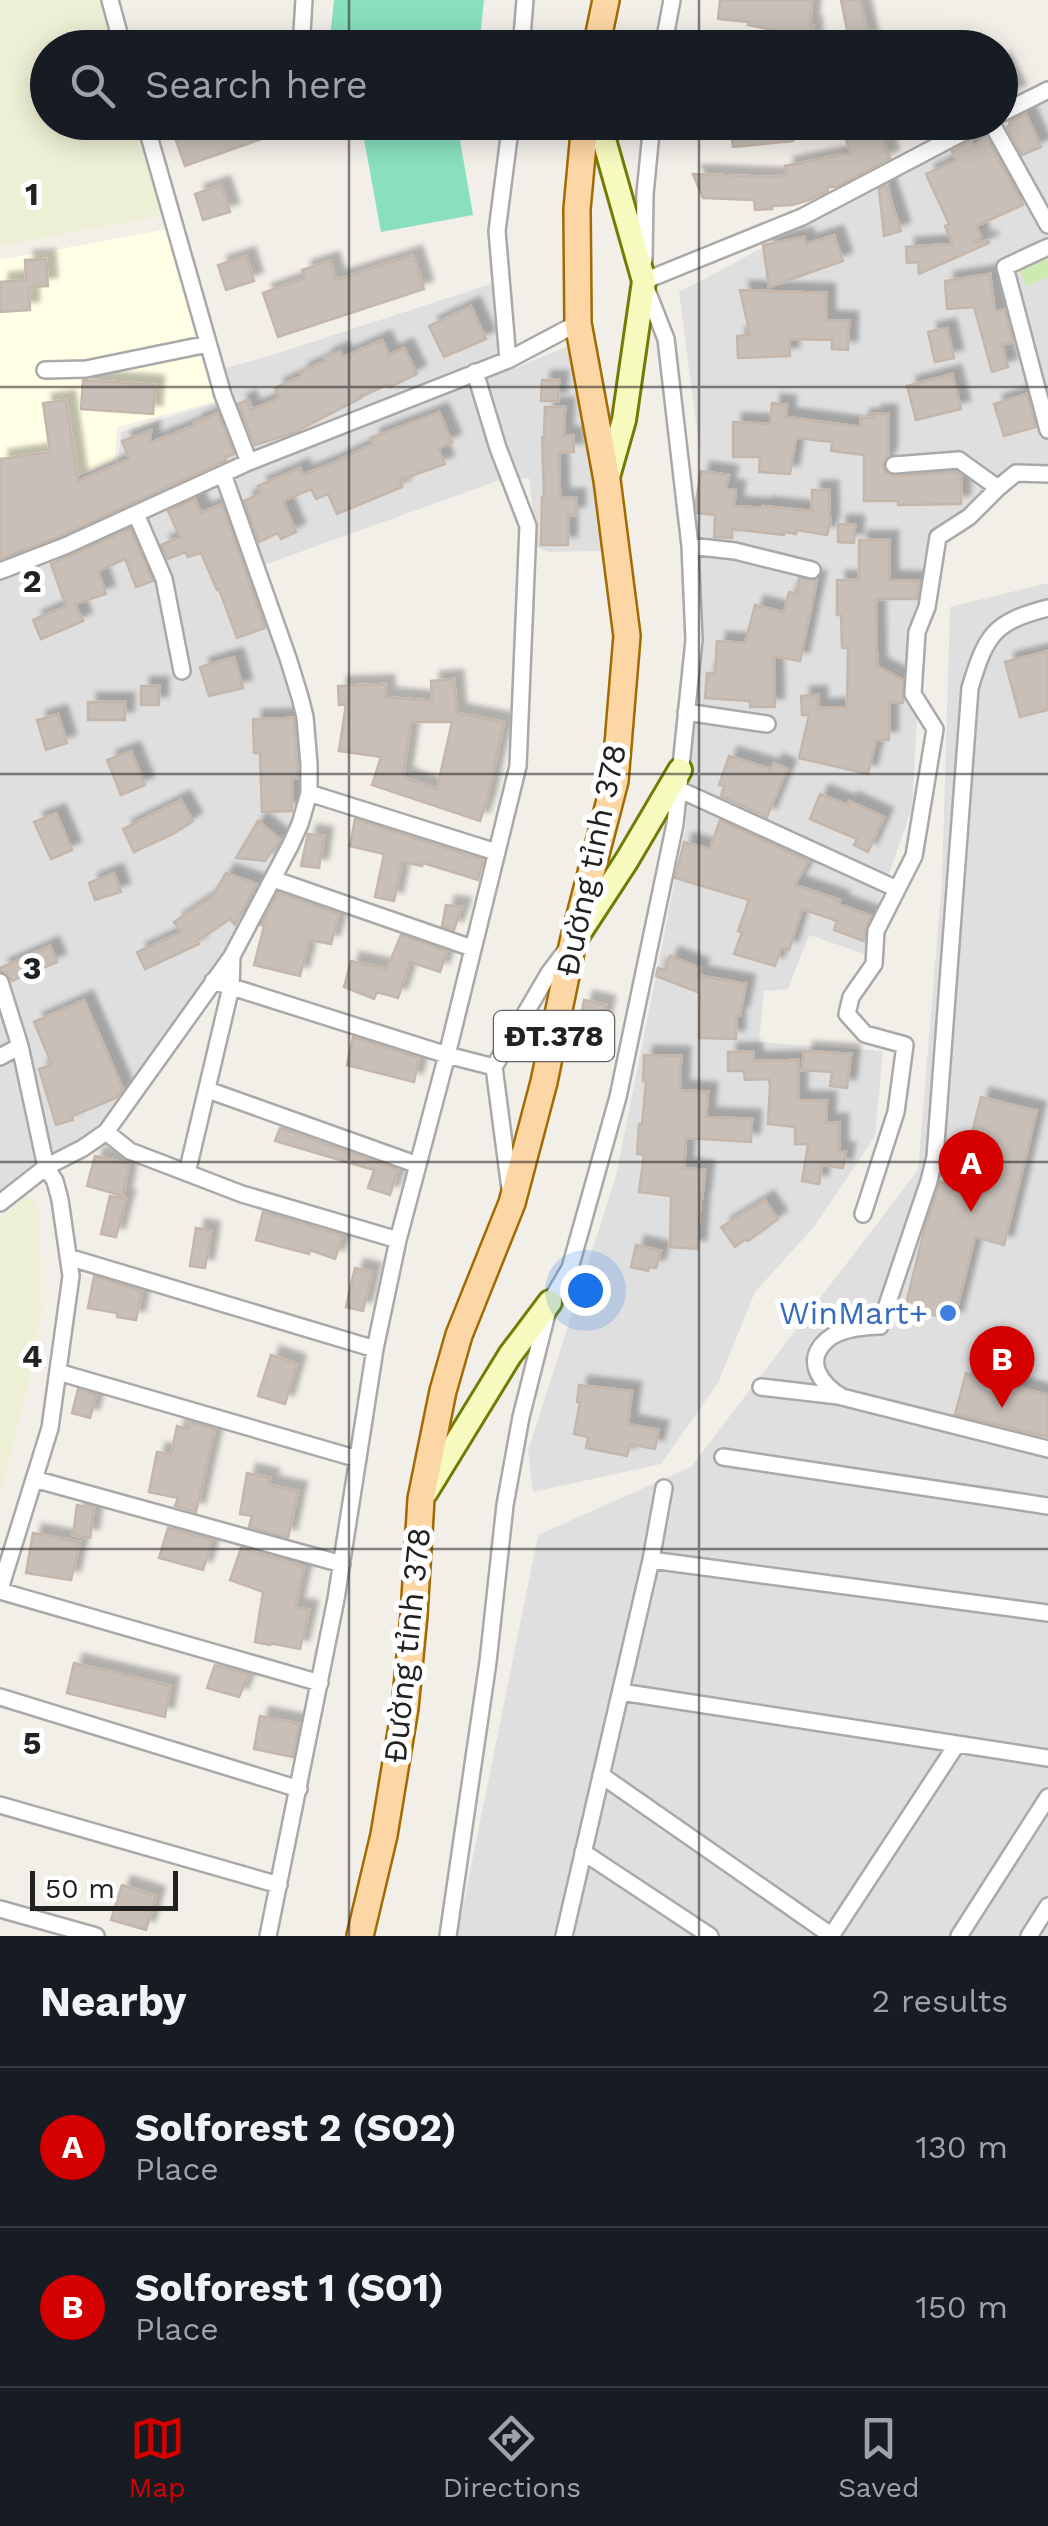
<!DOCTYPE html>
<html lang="en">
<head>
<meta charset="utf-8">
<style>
  body { margin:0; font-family:"Work Sans",sans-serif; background:#242831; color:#f1f3f6 }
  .scale { position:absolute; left:30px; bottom:25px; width:148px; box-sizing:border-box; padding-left:10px; border:5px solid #222; border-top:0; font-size:28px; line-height:35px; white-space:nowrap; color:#222; -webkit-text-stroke:8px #fff; paint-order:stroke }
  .you { position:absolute; left:585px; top:1290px; width:35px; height:35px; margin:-25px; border:8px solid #fff; border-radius:50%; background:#1a73e8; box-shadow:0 0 0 15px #1a73e833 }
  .badge { display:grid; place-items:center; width:65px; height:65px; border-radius:50%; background:#d40000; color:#fff; font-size:32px; font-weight:700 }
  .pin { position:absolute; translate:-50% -82px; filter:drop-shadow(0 2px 5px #0008) }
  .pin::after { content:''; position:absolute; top:52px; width:35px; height:30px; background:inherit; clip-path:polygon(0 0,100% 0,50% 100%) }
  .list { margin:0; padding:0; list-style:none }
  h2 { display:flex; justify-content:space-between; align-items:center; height:130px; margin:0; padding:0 40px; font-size:42px }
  h2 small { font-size:32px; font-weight:400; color:#9ea1a6 }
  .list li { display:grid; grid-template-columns:65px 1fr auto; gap:30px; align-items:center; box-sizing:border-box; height:160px; padding:0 40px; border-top:2px solid #363941 }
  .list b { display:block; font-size:38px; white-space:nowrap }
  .list p { margin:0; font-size:32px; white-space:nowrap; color:#9ea1a6 }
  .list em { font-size:32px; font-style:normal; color:#9ea1a6 }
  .icon { flex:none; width:55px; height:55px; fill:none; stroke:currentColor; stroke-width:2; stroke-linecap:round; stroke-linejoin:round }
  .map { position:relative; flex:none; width:1048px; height:1936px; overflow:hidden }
  .search { position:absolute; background:#171b24; box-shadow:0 5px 25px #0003; left:30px; right:30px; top:30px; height:110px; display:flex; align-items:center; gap:25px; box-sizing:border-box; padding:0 35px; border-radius:55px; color:#9ea1a6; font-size:38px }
  .sheet { height:450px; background:#171b24 }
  nav { display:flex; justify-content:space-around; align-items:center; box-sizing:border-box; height:140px; border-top:2px solid #363941; background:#171b24; font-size:28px; color:#9ea1a6 }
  nav a { display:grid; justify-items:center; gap:5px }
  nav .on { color:#d40000 }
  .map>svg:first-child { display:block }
</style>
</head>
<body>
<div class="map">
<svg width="1048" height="1936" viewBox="0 0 1048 1936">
  <defs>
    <filter id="shadow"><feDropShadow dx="9" dy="-9" stdDeviation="2.5" flood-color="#0004"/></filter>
  </defs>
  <rect width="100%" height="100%" fill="#f2efe9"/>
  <path fill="#e0dfdf" d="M1048,97V470L1008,468L987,491L932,532L924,602L909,627L907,696L917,717L912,808L881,897L865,954L809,935L788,989L764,991L759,1042L883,1051L875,1136L814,1227L755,1292L718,1383L661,1464L533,1492L528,1451L616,1176L686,824L701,460L679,292Z
    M494,283L505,372L574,344L603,551L549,552L537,547L529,478L497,481L264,565L295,684L308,790L285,845L231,944L134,1087L85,1138L16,1179L0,1194V501L80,476L118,461L121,432L215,403L208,373L272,355Z
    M1048,583V1936H457L538,1535L691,1467L918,1170L942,880L950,607Z"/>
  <path fill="#ffffe5" d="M168,229L214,402L117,427L115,459L82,475L0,492V259L28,255Z"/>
  <path fill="#eef0d5" d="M0,0H104L117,47L48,48V122L138,123L164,215L0,246Z
    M27,1194L39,1211L42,1309L31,1371L0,1494V1220Z"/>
  <path fill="#cdebb0" d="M1048,254V277L1026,286L1018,266Z"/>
  <path fill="#88e0be" d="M334,0H484L479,47H329Z
    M361,123H457L473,215L381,232Z"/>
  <path fill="#c7bfb8" stroke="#c4b6ab" stroke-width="2.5" fill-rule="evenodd" filter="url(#shadow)" d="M720,0H812L810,26H813V48H784V32L748,25L749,22L718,19Z
    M841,0H860L869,40H849Z
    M1000,60L1016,93L1000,101Z
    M1026,114L1041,147L1022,155L1007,127L1010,125L1009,122Z
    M199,122H300L301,125L185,166L173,132Z
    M858,122H875L890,158L836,187H827L828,191L809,200L792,205L772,206V209L755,210L754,200L703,198L693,174L772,177L786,175L785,166L851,153L842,129Z
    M791,125L793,141L733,147L731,131Z
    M987,138L1023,205L976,226L981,237L971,242L988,241L989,243L919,274L918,262L907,263L906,247L953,244L945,226L949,224L926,174L956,160L952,151L971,141L973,146Z
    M221,185L230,212L203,220L195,194Z
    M886,185L901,231L884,236L879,189Z
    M834,235L843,261L769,287L763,245L804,237L806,244Z
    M413,255L424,289L278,337L263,293L305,278L302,270L330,261L336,280Z
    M246,256L254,281L226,290L218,265Z
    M46,259L48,286L29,287L30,310L0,312V282L26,280L25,260Z
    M990,274L995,312L1005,309L1013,342L1002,345L1008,367L992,372L974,307L947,309L945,281Z
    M740,290L826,293V320L849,321L848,350L832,349V340L789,339L790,356L738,358L737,336L750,335Z
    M471,306L486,339L444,357L429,326Z
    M947,328L954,358L935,362L928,332Z
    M382,340L389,355L404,348L417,374L390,387L389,384L360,397L361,398L293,433L255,445L238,404L247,400L251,410L279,398L275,388L301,376L300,372L325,361L324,358L340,351L343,357Z
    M952,374L961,409L916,420L907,386Z
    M83,380L155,385L153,414L81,409Z
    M542,380H559L558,401H541Z
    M1026,394L1036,427L1004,436L994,404Z
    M66,400L78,481L129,459L122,441L151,430L150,443L195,425L194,423L218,413L234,454L225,457L226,460L61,536L0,559V459L50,452L43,403Z
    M772,403L787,405L786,417L861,427V418H873V414H888V456L883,465L885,472L895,476L956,472L961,475V504L898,505V501H864V455L831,451L832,442L796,438L790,474L759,472L760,457H733V422L770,424Z
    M545,407H565L564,436H573L574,452H559L560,498H576V515H568V545H541L542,497H544L542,437H544Z
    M439,412L452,442L438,449L445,464L400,480L402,487L337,514L328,494L316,499L311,489L283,501L296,532L281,539L278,533L259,542L244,501L261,493L258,486L300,468L303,475L335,462L373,444L371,438Z
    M701,471L729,475L726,488L736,490L734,506L762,508L763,506L812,511V490H829L830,523L827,535L797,530L796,534L784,532V535L732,529V538L714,537L715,515L697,513L696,501Z
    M195,499L201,513L222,504L265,628L237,638L219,589L217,590L201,553L188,557L185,552L168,559L161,545L180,537L168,511Z
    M838,524L855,525L854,543L838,542Z
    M130,529L153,581L136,587L125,559L98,571L106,594L75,604L83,621L41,639L33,620L66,606L51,564Z
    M859,540H889V580L920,581L917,599H876L877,666L903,680V703L889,702V740H876L868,774L799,758L809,715H802L801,696L818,695V708L847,707L848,648H842L841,615H837V580H859Z
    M799,578L817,580L800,661L774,656L775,707H750V701L705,698L707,673L715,674L717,641L745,643L755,605L784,612L789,592L797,594Z
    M1048,651V710L1020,717L1005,662Z
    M234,657L243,688L209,696L200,667Z
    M454,679L457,713L504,722L487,800L480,821L372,785L381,757L339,751L346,704L339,705L338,686L385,684L386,697L432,701L431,681ZM411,722H452L437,789L403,777Z
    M141,686H159V705H141Z
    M88,702H125V720H88Z
    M58,714L67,743L46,750L37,720Z
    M294,718L298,778H292V811L262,812L260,753H254L253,719Z
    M131,751L145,785L121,795L107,760Z
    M729,756L771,769L774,763L787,769L767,817L721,796L724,786L719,785Z
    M820,794L848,805L849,801L884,817L868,852L854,845L857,839L810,819Z
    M181,800L193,821L173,834L134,852L123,829Z
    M56,813L72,850L51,859L34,822Z
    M355,819L483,860L478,880L423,863L422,866L402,862L394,901L375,897L384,854L350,846Z
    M720,820L808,861L795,885L840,900L839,904L871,916L866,927L864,941L834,930L837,921L802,909L789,950L781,948L775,966L734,954L742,932L738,931L749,900L675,878L684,842L710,849Z
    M258,821L280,839L265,861L236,858Z
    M308,834L324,836L319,868L301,866Z
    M114,873L121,892L95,900L89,883Z
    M226,873L257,884L235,925L230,919L197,941L199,944L145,969L137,952L181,932L174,922L212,897Z
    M278,893L339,914L331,944L309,940L300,976L254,965L264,926L261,925Z
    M446,905L462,907L454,930L442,926Z
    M401,935L447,951L440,972L410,962L398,998L377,992L374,999L344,987L351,961L387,969Z
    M50,946L57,962L12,981L7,973L0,971V968Z
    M670,956L700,968L697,975L746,984L740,1015H736V1039L699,1038L700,993L656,976L658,968L665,970Z
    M84,1000L123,1089L116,1098L72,1116L73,1120L56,1125L39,1069L52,1065L34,1022Z
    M584,1000L606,1005L600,1035L578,1031Z
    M353,1037L419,1058L414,1082L347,1065Z
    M804,1051L851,1054L847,1088L830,1086L832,1072L802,1070Z
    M728,1052H753V1061L798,1060V1100L827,1101L826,1123H839V1151L846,1152L843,1168L822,1165L819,1184L802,1181L808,1144H795V1127L768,1124L770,1087L769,1079L745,1080L744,1071H728Z
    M644,1055L681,1056L680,1090L708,1092L706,1117L752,1119L751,1142L686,1138L684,1168L705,1170L702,1199L701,1196L697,1249L670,1247L671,1196L639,1192L644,1155L637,1154L639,1124H642L646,1081H643Z
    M981,1097L1037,1111L1004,1245L975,1237L954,1320L905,1308L924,1231L940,1182L959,1186Z
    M280,1128L398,1170L390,1195L368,1188L374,1170L275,1141Z
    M95,1156L129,1164L123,1196L87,1186Z
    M110,1196L126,1199L116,1237L101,1234Z
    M765,1200L778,1219L748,1241L746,1239L735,1247L721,1227Z
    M263,1212L343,1236L335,1259L310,1250L309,1254L256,1240Z
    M196,1228L211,1231L205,1268L190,1266Z
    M636,1245L661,1251L656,1268L649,1267L648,1271L631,1267Z
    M355,1268L372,1272L363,1311L346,1307Z
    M94,1276L142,1291L136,1320L117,1317V1313L88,1308Z
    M271,1355L297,1364L285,1404L258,1396Z
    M966,1373L1048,1395V1437L955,1414Z
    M579,1385L632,1391L628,1424L659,1430L655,1449L630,1444L627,1456L586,1448L588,1437L574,1434L580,1402H577Z
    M78,1389L96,1395L90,1418L72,1413Z
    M189,1422L215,1429L196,1512L175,1506L178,1498L149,1492L157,1452L171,1454L177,1426L188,1429Z
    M247,1473L270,1478L269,1485L298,1491L288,1538L249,1527L252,1516L240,1514Z
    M77,1505L94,1508L90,1538L73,1535Z
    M168,1528L212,1540L203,1570L159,1558Z
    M33,1533L80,1542L71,1580L26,1573Z
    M241,1548L304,1567L295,1607L309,1610L300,1649L270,1643V1645L255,1642L263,1592L230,1580Z
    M74,1663L170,1686L165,1717L67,1693Z
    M215,1665L249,1674L239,1697L207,1688Z
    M260,1716L299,1724L293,1757L254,1749Z
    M122,1885L156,1896L146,1930L111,1920Z"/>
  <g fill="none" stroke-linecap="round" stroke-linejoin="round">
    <g stroke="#a9a9a9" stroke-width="20">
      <path id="street" d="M110,0L123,48
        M301,48L304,0
        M521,48L525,0
        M663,48L672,0
        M1000,114L1048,90
        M145,122L223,395L249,462
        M991,122L1048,225
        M1048,247L1005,267L1048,430
        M644,260L645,194L652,122
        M644,281L802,217L983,122
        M508,360L497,231L511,122
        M45,370L86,369L208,344
        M894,465L959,460L998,488L1016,473L1048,474
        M136,514L164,579L182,671
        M690,546L735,551L812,570
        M0,571L65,546L249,462L508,360L578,323
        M1048,608C993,622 986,635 970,688L935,1157L929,1181L880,1326C863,1327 840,1328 827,1340C803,1361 821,1384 842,1397L1048,1449
        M686,712L767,724
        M678,789L897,889
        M309,793L496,852
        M273,879L472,948
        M213,981L447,1055L494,1067
        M0,982L20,1046L46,1167L83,1148L106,1132L232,956L290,846L300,824L309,793V764L305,717L300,697L288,658L223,474
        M0,1057L20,1046
        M208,1090L418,1165
        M106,1132L130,1151L242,1194L398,1240
        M187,1173L231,987L232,956
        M510,1189L494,1067L549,973L567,949
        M0,1203L46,1167L55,1181L60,1200L71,1276L50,1428L0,1589
        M863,1214L896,1112L905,1045L865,1034L847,1014L851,997L874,964L876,931L914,856L935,729L913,694L917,632L927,607L938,537L969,517L998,488
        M68,1257L375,1349
        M58,1372L358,1459
        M761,1387L838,1396
        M723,1457L1048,1506
        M34,1479L342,1564
        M651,1560L664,1488
        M0,1591L320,1683
        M621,1692L1048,1758
        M0,1697L299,1789
        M601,1775L832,1936
        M0,1805L279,1885
        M583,1852L710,1936
        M0,1909L96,1936
        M268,1936L336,1599L375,1349L398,1240L447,1055L518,766L528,526L498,448L475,372
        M448,1936L488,1662L505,1505L521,1417L550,1302L570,1268L618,1097L675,824L694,640L690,546L666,339L646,288
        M564,1936L651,1560L1048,1613
        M831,1936L957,1744
        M959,1936L1048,1797
        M1029,1936L1048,1906"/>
    </g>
    <g stroke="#707d05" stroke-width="28">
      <path id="secondary" d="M599,122L644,281L624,420L607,480
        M578,935L627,860L680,770
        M426,1492L510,1355L550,1302"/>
    </g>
    <g stroke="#a06b00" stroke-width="30">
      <path id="primary" d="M596,48L606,0
        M360,1936L384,1835L405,1708L414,1615L421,1499L443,1391L459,1335L512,1203L544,1082L573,942L615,781L627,636L607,480L578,323L577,209L585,122"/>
    </g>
    <use href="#street" stroke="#fff" stroke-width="15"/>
    <use href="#secondary" stroke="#f7fabf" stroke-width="22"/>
    <use href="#primary" stroke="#fcd6a4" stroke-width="25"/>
  </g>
  <path fill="none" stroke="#222" stroke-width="2.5" stroke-opacity="0.55" d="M349,0V48M699,0V48M349,122V1936M699,122V1936M0,387H1048M0,774H1048M0,1162H1048M0,1549H1048"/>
  <circle fill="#3f7fe0" stroke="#fff" stroke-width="4" cx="948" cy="1313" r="10"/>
  <g text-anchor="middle" stroke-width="10" stroke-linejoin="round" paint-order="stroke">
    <rect fill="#fff" stroke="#646464" stroke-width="2.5" x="494" y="1011" width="120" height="50" rx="8"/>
    <g font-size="30" font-weight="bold" fill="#222">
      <text x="554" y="1046">ĐT.378</text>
    </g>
    <g font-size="32" fill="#222" stroke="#fff">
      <text transform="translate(591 860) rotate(-78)" y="11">Đường tỉnh 378</text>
      <text transform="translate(407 1645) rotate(-84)" y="11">Đường tỉnh 378</text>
    </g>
    <g font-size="32" fill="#366cbe" stroke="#fff" text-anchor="end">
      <text x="928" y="1324">WinMart+</text>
    </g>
  </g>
  <g font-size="32" text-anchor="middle" font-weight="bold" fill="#222" stroke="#fff" stroke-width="10" stroke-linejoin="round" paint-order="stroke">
    <text x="32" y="205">1</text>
    <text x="32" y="592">2</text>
    <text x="32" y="979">3</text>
    <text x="32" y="1367">4</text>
    <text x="32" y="1754">5</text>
  </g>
</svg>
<div class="scale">50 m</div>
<div class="you"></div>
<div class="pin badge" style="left:971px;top:1212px">A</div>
<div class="pin badge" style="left:1002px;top:1408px">B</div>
<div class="search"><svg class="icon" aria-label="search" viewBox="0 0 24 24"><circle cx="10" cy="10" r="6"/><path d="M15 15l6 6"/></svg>Search here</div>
</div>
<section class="sheet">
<h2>Nearby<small>2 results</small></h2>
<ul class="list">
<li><span class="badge">A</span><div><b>Solforest 2 (SO2)</b><p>Place</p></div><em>130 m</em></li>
<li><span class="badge">B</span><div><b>Solforest 1 (SO1)</b><p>Place</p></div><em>150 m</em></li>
</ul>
</section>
<nav>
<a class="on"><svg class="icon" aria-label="map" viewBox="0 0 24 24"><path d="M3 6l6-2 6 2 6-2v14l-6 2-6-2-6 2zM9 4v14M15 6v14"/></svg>Map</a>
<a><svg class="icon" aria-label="directions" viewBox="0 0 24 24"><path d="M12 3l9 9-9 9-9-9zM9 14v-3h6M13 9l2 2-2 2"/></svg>Directions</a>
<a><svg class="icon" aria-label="saved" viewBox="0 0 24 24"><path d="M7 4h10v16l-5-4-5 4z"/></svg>Saved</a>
</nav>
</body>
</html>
